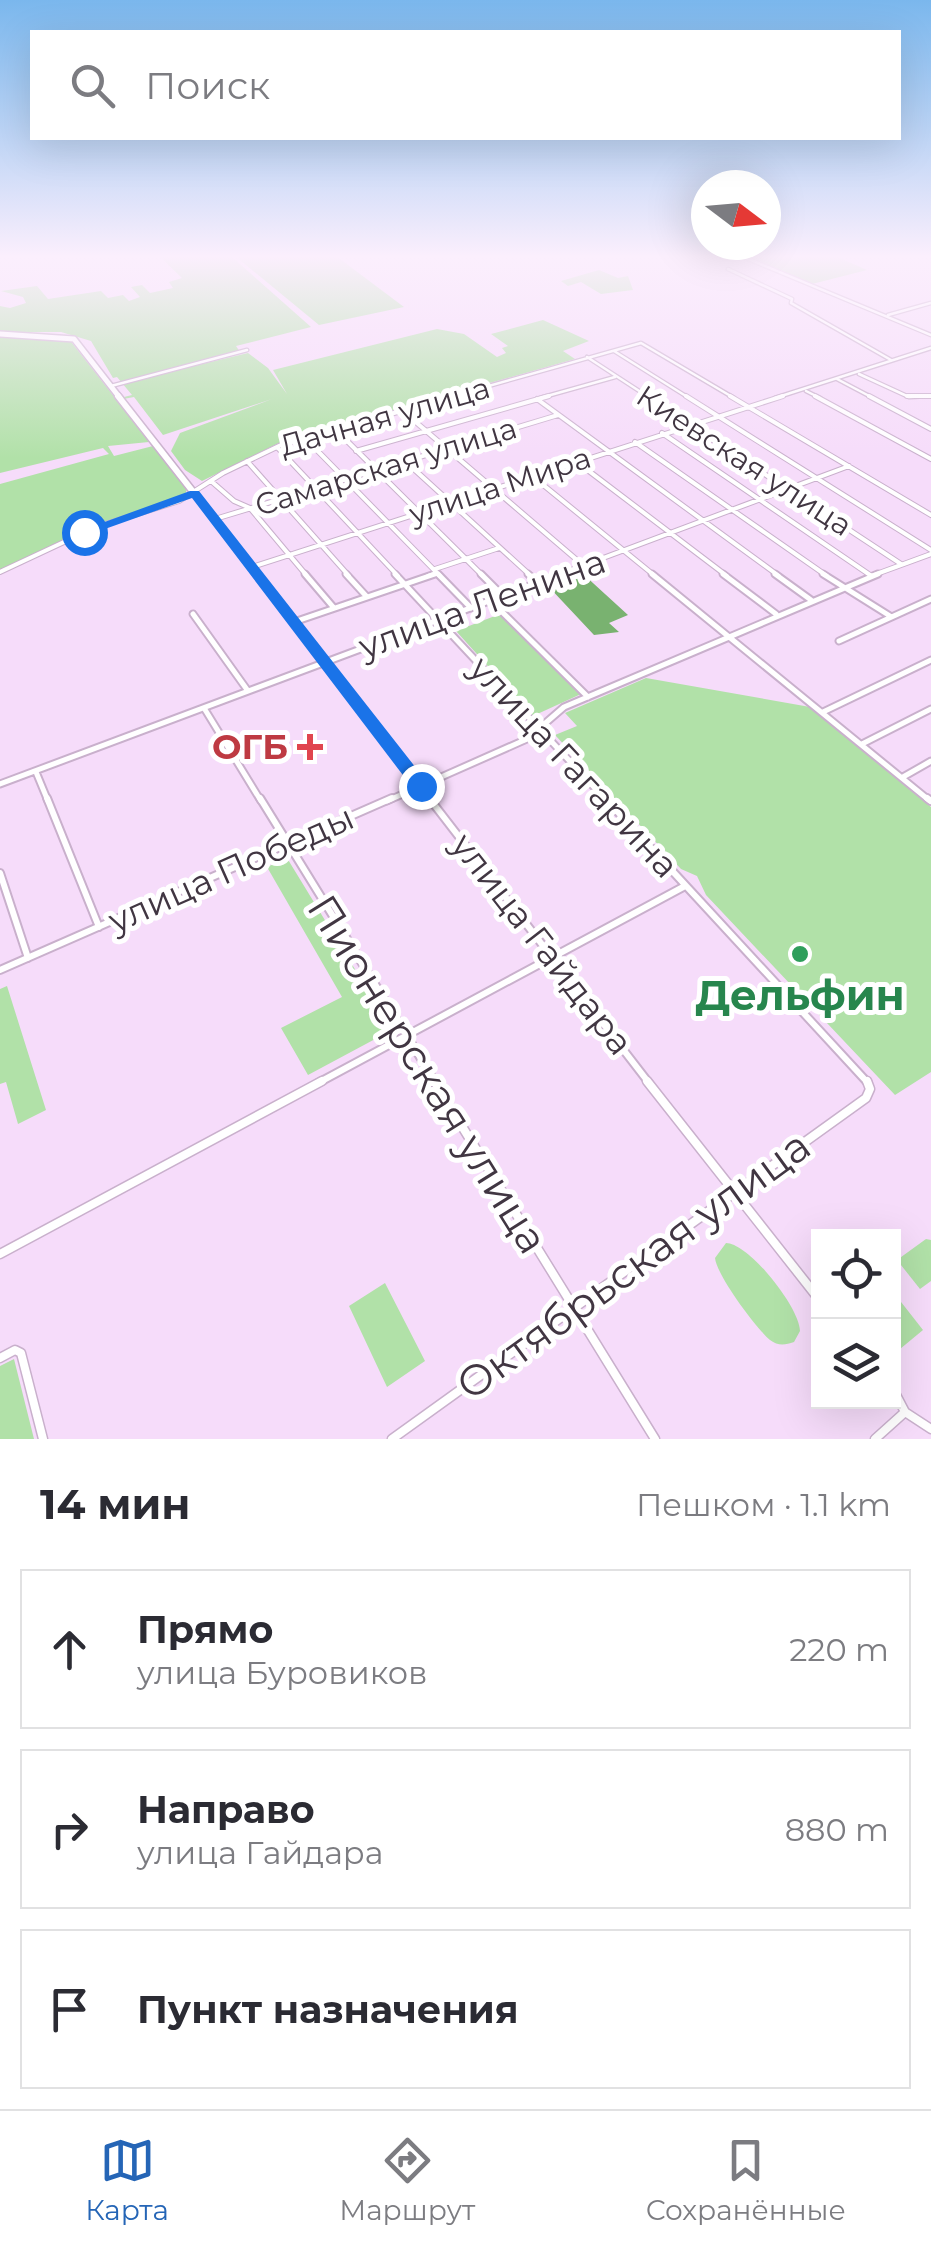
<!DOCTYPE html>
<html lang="ru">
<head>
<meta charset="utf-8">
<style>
  body { margin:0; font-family:Montserrat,sans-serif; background:#f2f2f3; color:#2b2b33 }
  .controls { position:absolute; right:30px; bottom:30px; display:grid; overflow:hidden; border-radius:0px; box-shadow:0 10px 40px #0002 }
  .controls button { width:90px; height:90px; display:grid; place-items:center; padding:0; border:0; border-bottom:2px solid #e1e1e2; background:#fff; color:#2b2b33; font:50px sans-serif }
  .compass { position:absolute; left:691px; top:170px; width:90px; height:90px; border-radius:50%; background:#fff; box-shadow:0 10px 40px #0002; rotate:106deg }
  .stop { position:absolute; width:30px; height:30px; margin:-22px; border:8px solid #1a73e8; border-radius:50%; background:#fff }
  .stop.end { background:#1a73e8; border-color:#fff; box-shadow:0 2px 10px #0008 }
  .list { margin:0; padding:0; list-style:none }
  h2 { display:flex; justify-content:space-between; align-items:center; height:130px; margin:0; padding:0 40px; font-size:42px }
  h2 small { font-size:32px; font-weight:400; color:#7c7c81 }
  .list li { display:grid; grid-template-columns:65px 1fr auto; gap:30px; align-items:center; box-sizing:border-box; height:160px; margin:0 20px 20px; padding:0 20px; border:2px solid #e1e1e2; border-radius:0px }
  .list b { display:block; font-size:38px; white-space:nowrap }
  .list p { margin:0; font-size:32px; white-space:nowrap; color:#7c7c81 }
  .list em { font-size:32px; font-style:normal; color:#7c7c81 }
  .icon { flex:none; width:55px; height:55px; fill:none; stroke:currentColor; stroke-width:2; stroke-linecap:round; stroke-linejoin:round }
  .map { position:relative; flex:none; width:931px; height:1439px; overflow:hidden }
  .search { position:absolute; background:#fff; box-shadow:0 10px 40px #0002; left:30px; right:30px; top:30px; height:110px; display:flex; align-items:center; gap:25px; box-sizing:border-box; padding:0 35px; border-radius:0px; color:#7c7c81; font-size:38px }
  .sheet { height:670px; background:#fff }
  nav { display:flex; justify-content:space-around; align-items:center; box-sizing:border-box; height:140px; border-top:2px solid #e1e1e2; background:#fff; font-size:28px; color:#7c7c81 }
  nav a { display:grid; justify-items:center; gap:5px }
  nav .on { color:#2565b6 }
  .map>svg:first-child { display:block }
</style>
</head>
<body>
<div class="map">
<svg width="931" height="1439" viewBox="0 0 931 1439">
  <rect width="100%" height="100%" fill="#f6dcfa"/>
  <path fill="#b1e1a8" d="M159,256H231L311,327L236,346L240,352L152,376L248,353L268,368L287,394L273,370L437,329L464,334L497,357L506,353L502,348L508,346L491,334L543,320L589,341L563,351L575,359L281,442L202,481L185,470L171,451L180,433L272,399L163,435L134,397L118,400L149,442L108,446L114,456L153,446L187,489L185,495L81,531L28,560L0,570V484L109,454L103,448L0,473V336L69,339L116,399L132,395L117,377L113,378L91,341L61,332H0V306L10,308L26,303L23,297L1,291L37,286L48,299L101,291L108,298L123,295L129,301L140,297L131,287L142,285L150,293L173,288L169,282L182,278Z
    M235,256H336L404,307L319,325Z
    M747,256H835L867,270L812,284Z
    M599,270L618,278L628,276L633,290L601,294L581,282L568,286L561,281Z
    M500,614L581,694L533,716L456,631Z
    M646,678L810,707L931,807V1072L895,1095L706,895L697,876L681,869L555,735L577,726L565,713Z
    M287,858L392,1030L308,1075L281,1028L342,997L267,867Z
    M7,986L46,1110L18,1124L6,1082L0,1084V989Z
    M926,1239L931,1240V1281L920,1289L897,1260Z
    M726,1243C749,1243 800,1308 800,1331L794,1342C785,1345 778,1346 770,1340C756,1328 717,1276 715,1258Z
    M385,1283L425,1361L387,1387L349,1306Z
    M894,1293L923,1330L894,1354Z
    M14,1359L34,1439H0V1366Z"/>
  <path fill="#79b270" d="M582,573L628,615L609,623L619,632L594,635L548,586Z"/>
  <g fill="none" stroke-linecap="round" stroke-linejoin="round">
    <g stroke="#c9b0cc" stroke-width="5">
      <path id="minor-far4" d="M741,256L931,335
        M728,269L792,299L791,303L891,360
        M888,315L931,303
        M614,351L689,398
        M587,357L650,398
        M859,374L909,397L931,396
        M837,379L873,398
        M111,386L247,350
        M806,391L820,398
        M446,398L641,343L734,398
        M540,398L615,377
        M775,398L931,348"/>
    </g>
    <g stroke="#c9b0cc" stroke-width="6">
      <path id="minor-far3" d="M646,396L901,564
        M686,396L931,550
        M730,396L931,515
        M815,396L931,459
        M869,396L931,429
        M907,396H931
        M537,399L779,576
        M404,412L584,566
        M335,429L483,576
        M662,433L870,575
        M305,438L440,576
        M635,442L827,576
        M277,447L398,576
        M356,451L549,396
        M247,461L349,576
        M405,461L531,576
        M577,462L727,576
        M531,475L655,576
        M211,481L234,501L250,508L307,576
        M195,494L258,576
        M215,519L558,415
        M252,567L783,396
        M435,569L499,548
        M0,572L96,527L179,501L223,473L281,445L454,396
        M428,576L437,573
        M555,576L849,466
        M871,576L931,554"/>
    </g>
    <g stroke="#c9b0cc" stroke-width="9">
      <path id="minor-far2" d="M256,574L431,801
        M305,574L334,608
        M346,574L367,597
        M395,574L607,801
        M438,574L471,608
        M481,574L503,596
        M528,574L538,583
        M652,574L930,801
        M723,574L776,614
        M775,574L811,600
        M823,574L890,616
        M491,601L588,697
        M193,614L248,691
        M294,622L435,574
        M839,641L931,599
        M204,708L261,801
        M823,712L931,660
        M862,744L931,709
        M36,772L48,801
        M903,777L931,761
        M0,784L561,574
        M387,801L527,739L564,707L878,574"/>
    </g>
    <g stroke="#c9b0cc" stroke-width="10">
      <path id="minor-far1" d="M47,798L99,927
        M260,798L436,1083
        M429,798L649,1083
        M605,798L868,1083
        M927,798L931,801
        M0,873L28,958
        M0,970L392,798
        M318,1083L685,886"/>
    </g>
    <g stroke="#c9b0cc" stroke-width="11">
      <path id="minor" d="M434,1081L655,1439
        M647,1081L818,1298
        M0,1254L322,1081
        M0,1358L15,1350L21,1353L43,1439
        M894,1391L905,1412L931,1429
        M392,1439L866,1098L870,1089L867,1081
        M875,1439L905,1412"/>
    </g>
    <g stroke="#c9b0cc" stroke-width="8">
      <path id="tertiary-far1" d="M0,334L74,339L120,398"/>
    </g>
    <g stroke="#c9b0cc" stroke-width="9">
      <path id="tertiary" d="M118,396L194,493"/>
    </g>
    <use href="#minor-far4" stroke="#fff" stroke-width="2.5"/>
    <use href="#minor-far3" stroke="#fff" stroke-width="4"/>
    <use href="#minor-far2" stroke="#fff" stroke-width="5"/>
    <use href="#minor-far1" stroke="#fff" stroke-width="6"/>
    <use href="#minor" stroke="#fff" stroke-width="8"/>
    <use href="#tertiary-far1" stroke="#fff" stroke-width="5"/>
    <use href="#tertiary" stroke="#fff" stroke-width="6"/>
  </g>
  <linearGradient id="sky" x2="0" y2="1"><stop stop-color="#7ab7ed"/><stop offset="0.56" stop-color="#fbeffd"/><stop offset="1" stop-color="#fbeffd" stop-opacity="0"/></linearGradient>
  <rect width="931" height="458" fill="url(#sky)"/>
  <path fill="#1a73e8" d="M190,491H199L427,782V791H415L192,498L88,535L77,532Z"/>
  <path fill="#e0444e" stroke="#fff" stroke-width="4" d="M305 732h10v10h10v10h-10v10h-10v-10h-10v-10h10z"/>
  <circle fill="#2e9e5b" stroke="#fff" stroke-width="4" cx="800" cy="954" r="10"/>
  <g text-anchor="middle" stroke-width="10" stroke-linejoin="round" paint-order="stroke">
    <g font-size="30" fill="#413642" stroke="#fff">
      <text transform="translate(385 417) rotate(-16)" y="10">Дачная улица</text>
      <text transform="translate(744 461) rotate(33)" y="10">Киевская улица</text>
      <text transform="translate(386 467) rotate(-17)" y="10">Самарская улица</text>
      <text transform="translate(500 486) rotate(-18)" y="10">улица Мира</text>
    </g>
    <g font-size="35" fill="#413642" stroke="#fff">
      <text transform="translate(482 604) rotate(-20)" y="12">улица Ленина</text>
      <text transform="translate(574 767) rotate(47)" y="12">улица Гагарина</text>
      <text transform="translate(231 869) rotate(-24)" y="12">улица Победы</text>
      <text transform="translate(542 944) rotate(52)" y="12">улица Гайдара</text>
    </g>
    <g font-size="35" font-weight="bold" fill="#be3a42" stroke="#fff" text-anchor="end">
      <text x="288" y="759">ОГБ</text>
    </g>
    <g font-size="42" font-weight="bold" fill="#27864d" stroke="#fff">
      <text x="800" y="1010">Дельфин</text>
    </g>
    <g font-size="42" fill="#413642" stroke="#fff">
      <text transform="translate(428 1074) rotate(58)" y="15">Пионерская улица</text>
      <text transform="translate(633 1265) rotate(-36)" y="15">Октябрьская улица</text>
    </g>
  </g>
</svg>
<div class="controls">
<button><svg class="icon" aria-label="locate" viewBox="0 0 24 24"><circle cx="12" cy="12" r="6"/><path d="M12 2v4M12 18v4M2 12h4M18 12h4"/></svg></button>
<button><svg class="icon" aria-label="layers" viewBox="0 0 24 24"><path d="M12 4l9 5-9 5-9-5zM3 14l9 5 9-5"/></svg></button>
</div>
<svg class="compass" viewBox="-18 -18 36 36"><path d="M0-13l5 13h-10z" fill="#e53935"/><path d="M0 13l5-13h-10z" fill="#7c7c81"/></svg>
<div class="stop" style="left:84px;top:532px"></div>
<div class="stop end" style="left:421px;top:786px"></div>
<div class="search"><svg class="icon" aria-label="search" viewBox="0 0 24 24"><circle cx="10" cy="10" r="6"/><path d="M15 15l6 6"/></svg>Поиск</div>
</div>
<section class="sheet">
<h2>14 мин<small>Пешком · 1.1 km</small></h2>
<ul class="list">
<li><svg class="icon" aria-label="ahead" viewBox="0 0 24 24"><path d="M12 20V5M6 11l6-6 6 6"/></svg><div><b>Прямо</b><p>улица Буровиков</p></div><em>220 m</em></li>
<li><svg class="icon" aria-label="right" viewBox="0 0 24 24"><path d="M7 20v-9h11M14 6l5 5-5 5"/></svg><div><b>Направо</b><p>улица Гайдара</p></div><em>880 m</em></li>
<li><svg class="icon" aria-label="arrive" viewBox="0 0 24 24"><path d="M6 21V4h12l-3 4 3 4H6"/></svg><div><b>Пункт назначения</b></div></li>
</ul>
</section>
<nav>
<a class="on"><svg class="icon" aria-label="map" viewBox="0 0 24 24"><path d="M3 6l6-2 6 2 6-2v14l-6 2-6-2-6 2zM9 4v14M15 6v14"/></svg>Карта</a>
<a><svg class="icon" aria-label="directions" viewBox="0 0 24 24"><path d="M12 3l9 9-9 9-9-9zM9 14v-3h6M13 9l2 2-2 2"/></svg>Маршрут</a>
<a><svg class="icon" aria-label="saved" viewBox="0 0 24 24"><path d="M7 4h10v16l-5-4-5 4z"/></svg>Сохранённые</a>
</nav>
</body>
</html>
